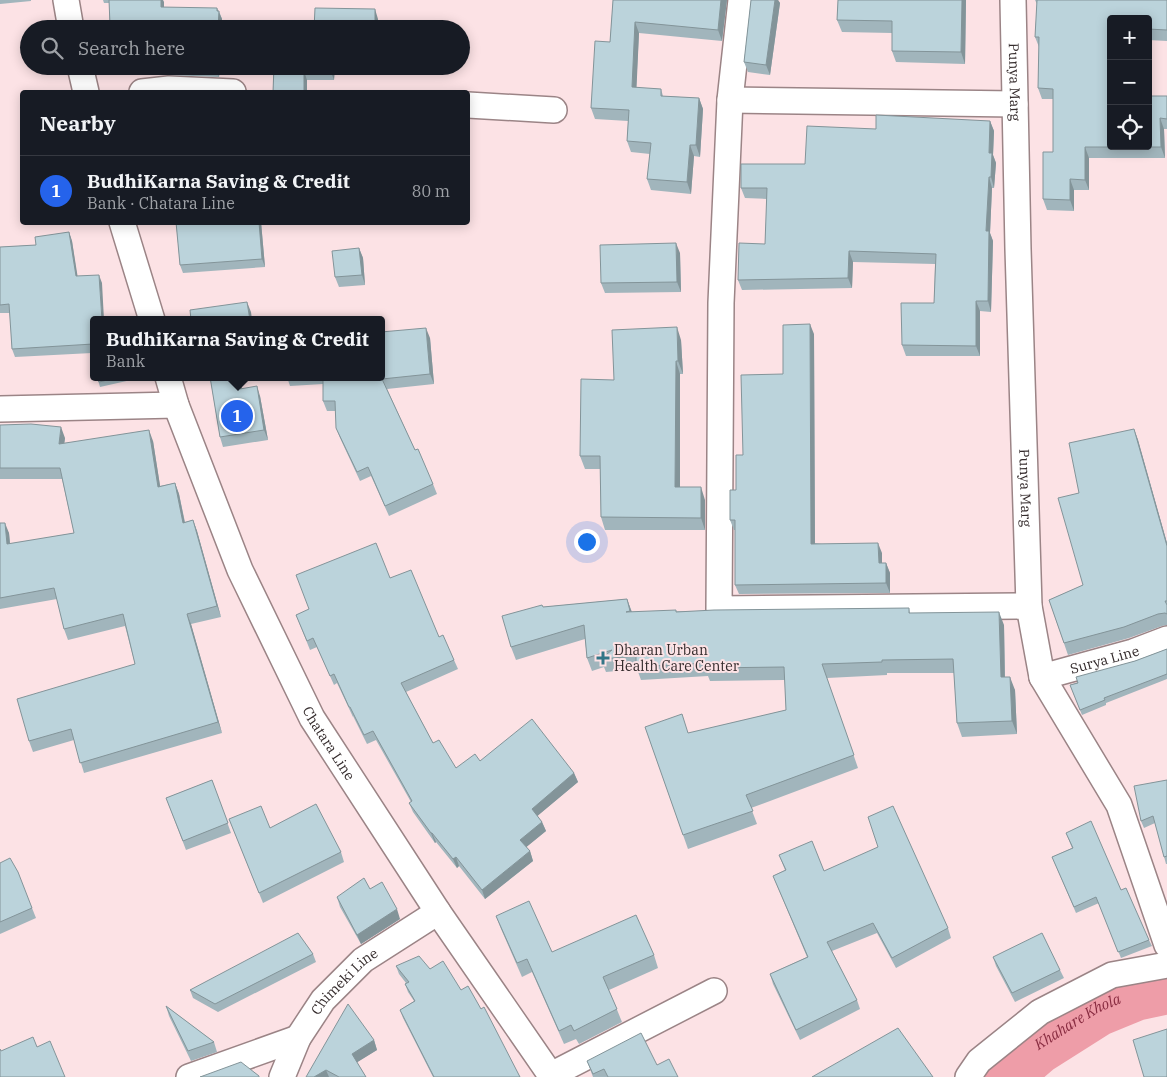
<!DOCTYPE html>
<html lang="en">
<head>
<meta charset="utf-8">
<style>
  body { margin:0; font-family:"IBM Plex Serif",serif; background:#20242c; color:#f1f3f6 }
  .controls { position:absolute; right:15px; top:15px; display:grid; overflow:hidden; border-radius:5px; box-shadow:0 2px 12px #0003 }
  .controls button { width:45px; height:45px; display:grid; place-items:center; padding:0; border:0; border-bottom:1px solid #363941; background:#171b24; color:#f1f3f6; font:25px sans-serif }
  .you { position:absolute; left:586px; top:541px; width:18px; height:18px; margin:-12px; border:4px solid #fff; border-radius:50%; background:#1a73e8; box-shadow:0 0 0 8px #1a73e833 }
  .badge { display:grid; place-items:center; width:32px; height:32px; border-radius:50%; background:#2563eb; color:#fff; font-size:16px; font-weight:700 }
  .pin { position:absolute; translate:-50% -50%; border:2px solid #fff; box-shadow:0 1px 5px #0006 }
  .popup { position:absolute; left:90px; top:316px; width:295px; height:65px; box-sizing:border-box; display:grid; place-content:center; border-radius:5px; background:#171b24; filter:drop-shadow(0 1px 4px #0005); font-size:16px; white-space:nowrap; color:#9ea1a6 }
  .popup b { font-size:19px; color:#f1f3f6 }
  .popup::after { content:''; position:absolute; left:50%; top:100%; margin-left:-10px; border:10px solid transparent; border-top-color:#171b24 }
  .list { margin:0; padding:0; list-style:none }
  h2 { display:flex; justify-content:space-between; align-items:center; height:65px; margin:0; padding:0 20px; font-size:21px }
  h2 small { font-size:16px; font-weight:400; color:#9ea1a6 }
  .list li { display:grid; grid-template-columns:32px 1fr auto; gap:15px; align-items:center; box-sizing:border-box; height:70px; padding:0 20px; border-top:1px solid #363941 }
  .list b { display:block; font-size:19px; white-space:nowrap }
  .list p { margin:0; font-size:16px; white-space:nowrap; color:#9ea1a6 }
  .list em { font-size:16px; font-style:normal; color:#9ea1a6 }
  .icon { flex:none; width:28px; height:28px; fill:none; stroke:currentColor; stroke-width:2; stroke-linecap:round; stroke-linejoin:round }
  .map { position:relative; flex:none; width:1167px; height:1077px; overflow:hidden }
  .search { position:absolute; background:#171b24; box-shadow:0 2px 12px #0003; left:20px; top:20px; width:450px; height:55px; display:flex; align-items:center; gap:12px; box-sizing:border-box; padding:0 18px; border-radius:28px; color:#9ea1a6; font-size:19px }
  .panel { position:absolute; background:#171b24; box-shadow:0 2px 12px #0003; left:20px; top:90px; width:450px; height:135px; border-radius:5px }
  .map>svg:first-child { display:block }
</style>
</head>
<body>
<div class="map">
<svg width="1167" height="1077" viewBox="0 0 1167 1077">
  <rect width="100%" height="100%" fill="#fce2e5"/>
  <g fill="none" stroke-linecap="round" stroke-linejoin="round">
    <path stroke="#ee9da8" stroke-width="58" id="s1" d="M1000,1077L1036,1046L1096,1008L1135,992L1167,985"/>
    <g stroke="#9b8486" stroke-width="28">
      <g id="street">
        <path d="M66,0L71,29"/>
        <path d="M741,0L730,100L721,303L719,609L1029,606"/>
        <path id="s2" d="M1013,0L1018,249L1029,606L1042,677L1119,805L1167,945"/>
        <path d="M80,66L86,92"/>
        <path d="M142,92L169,89L233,92"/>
        <path d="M730,100L1015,104"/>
        <path d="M468,105L554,110"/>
        <path d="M122,222L152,320"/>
        <path id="s3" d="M168,377L176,405L240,570L312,718L438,912L552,1077"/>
        <path d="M0,409L176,405"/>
        <path id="s4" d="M1042,677L1133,652L1167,639"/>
        <path d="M551,1075L714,991"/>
        <path d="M189,1077L298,1038"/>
        <path id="s5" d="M282,1077L298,1038L323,1000L363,960L438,912"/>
        <path d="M968,1077L979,1061L1040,1012L1112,975L1167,965"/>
      </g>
    </g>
    <use href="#street" stroke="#fff" stroke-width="25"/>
  </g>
  <path fill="#a1b5bc" d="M0,0H31V1L0,4Z
    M103,0H163L164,7L219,11L222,19L221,29H112L110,25L109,3H104Z
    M613,0H727L722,41L639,33L636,88L661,89L663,96L699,98L703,109L700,157L694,156L691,194L651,190L647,179L650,154L631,152L627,141L628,121L595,119L591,108L610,42Z
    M751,0H778L780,3L770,75L748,72L744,62Z
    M838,0H966L965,64L896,62L892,51V33L842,32L837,20Z
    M1035,0H1167V41L1148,40V19H1111V146L1167,96V129H1164L1165,158H1089V190H1074V211L1047,210L1043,199L1053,152V99H1042L1038,88L1039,47L1035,37L1037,4Z
    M159,66H220L219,77L168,75L166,69H160Z
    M274,66H335L334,80H307V92H273Z
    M990,121L994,131L993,155L996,163L994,188H992L990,233L993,241L991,312L980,311V356H906L902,345L934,303L935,264L853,262L852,288L742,290L738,280L765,244L767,199L745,198L741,188L805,164L876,129Z
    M176,222H261L265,267L183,273L180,265Z
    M69,232L72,241L77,276L102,283L93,320V359L92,353L15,357L12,349L10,313H0V247L36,245Z
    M359,248L363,258L365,285L339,287L335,277Z
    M680,253L681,292L605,293L601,283Z
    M814,334L815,543L882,553V563H886L890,573V593L739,594L735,585V530H734L730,520L743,455L783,374Z
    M430,338L434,384L387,389L415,450L433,484L437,494L389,516L371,476L360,481L340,438L336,428V411H327L323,401V384L290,386L287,377H381Z
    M681,340L683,374H680V487L705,500V530H605L601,517L600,469H585L580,456L614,380Z
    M97,377H130L131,380L100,387Z
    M210,377H240L242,389L260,396L268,440L223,447L220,437Z
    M0,425L65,438L64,443L153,441L160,486L175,483L179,494L185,522L193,520L197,531L221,617L191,624L222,733L84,773L74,740L33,752L29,741L135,664L125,626L68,640L64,629L57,599L0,609V523L9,533L10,544L74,533L62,479H0Z
    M1134,429L1138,440L1167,543V625L1162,626L1129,638L1068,655L1049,600L1083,585L1079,493Z
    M390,578L439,637L454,660L458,669L406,692L433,743L456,768L480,761L574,773L578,782L537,816L542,822L546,831L526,847L530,851L533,861L485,899L459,866L457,868L436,842L435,843L413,812L409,803L411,802L376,740L367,744L353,716V717L337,683L334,685L317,647L310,650L296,615Z
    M627,599L632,612L909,608L910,613L1004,625L1005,677L1015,690L1017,734L962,737L957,723L954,673H887V675L827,678L858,768L751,808L757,824L688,849L645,727L689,733L786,710L785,680L710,681L708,676L641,680L637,669L606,672L604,667L592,671L587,658L585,639L516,660L511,647L543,607Z
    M1167,649V679L1106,703V705L1082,715L1070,685Z
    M212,780L231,833L186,850L166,798Z
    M1167,780V864H1166L1155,823L1144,828L1141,821Z
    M229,819L270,828L341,852L344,862L263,903Z
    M1066,833L1121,890L1149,940L1152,946L1121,958L1099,903L1076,913L1052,857L1072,848Z
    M779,855L824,871L948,928L951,938L896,968L877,933L832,951L857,1000L860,1009L800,1040L773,984L770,974L807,957L773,876L785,870Z
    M0,863L32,908L36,918L0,934Z
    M370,889L400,919L361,944L340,907L337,897Z
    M496,916L552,952L654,955L658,968L609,990L622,1022L579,1044L576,1039L564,1044L532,972L522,977L501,929Z
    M313,954L316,962L218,1012L193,998L190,990Z
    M993,957L1060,970L1064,978L1015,1002L996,966Z
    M396,966L430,969L461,990L520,1077H433L403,1018L400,1010L414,1001L408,992L405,984L406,983L399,974Z
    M166,1006L214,1042L217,1052L191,1061L169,1016Z
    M374,1040L377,1050L357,1062L366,1077H306Z
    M587,1061L657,1065L678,1077H593Z"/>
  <path fill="#839499" d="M161,0H163L164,2V15L161,7Z
    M721,0H727L722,41L718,30Z
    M775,0H778L780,3L770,75L766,65Z
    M962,0H966L965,64L961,52Z
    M217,8L222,19L221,29H218Z
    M375,9L378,19V29H375Z
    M635,22L639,33L636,99L632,87Z
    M216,66H220L219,77L216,68Z
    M331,66H335L334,80L331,72Z
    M304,71L307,80V92H304Z
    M699,98L703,109L700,157L696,145Z
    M1160,118L1164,129L1165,158L1161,147Z
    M990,121L994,131L993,155L996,163L994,188L991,177L989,153Z
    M690,145L694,156L691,194L687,182Z
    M1085,147L1089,158V190L1085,180Z
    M989,177L992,188L990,233L993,241L991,312L988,301L986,231Z
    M1070,179L1074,190V211L1070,200Z
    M259,222H261L265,267L262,259Z
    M69,232L72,241L79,285L76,276Z
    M676,243L680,253L681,292L677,282Z
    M359,248L363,258L365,285L362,275Z
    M849,251L853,262L852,288L848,278Z
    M99,275L102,283L104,320H102Z
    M976,301L980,311V356L976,346Z
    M247,302L251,312L252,320H250Z
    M810,324L814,334L815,553L811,544Z
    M677,327L681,340L683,374L678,361Z
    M426,328L430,338L434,384L430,374Z
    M676,361L680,374V500L675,487Z
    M238,377H240L244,399L240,389Z
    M257,386L260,396L268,440L264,430Z
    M61,427L65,438L63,455L59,444Z
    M1134,429L1138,440L1167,543V546Z
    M149,430L153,441L162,498L158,487Z
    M175,483L179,494L187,534L183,523Z
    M701,487L705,500V530L701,518Z
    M193,520L197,531L221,617L217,606Z
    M5,523L9,533L11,555L7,544Z
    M878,543L882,553V573L879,563Z
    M886,563L890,573V593L886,583Z
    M627,599L632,613L634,624L630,611Z
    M999,612L1004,625L1005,690L1001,677Z
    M187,614L191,624L222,733L218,722Z
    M1010,677L1015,690L1017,734L1012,721Z
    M574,773L578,782L535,818L532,809Z
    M542,822L546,831L524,849L520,840Z
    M431,833H432L436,842L435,843Z
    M530,851L533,861L485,899L482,890Z
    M456,857L459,866L457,868L453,859Z
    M397,909L400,919L361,944L357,935Z
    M374,1040L377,1050L356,1063L352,1054Z
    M326,1070L329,1077H314Z"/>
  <path fill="#bbd3db" stroke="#839499" d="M109,0H161V7L217,8V11H219L218,29H136V24L110,25Z
    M613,0H721L718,30L635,22L632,87L661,89V96L699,98L696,145H690L687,182L647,179L651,143L627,141L629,110L591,108L595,41L610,42Z
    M751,0H775L766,65L744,62Z
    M838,0H962L961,52L892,51V21L837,20Z
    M1037,0H1167V30L1148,29V19H1111V146H1148V96H1167V119L1160,118L1161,147H1085V180L1070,179V200L1043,199V152H1053V89L1038,88L1039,37H1035Z
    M315,8L375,9V29H314Z
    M167,66H216V68Z
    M274,66H331V72L304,71V92H273Z
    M876,115L990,121L989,153H992L991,177H989L986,231H989L988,301H976V346L902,345L901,303H934L936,254L849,251L848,278L738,280L739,243L765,244L767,188H741V164H805L807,126L876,129Z
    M176,222H259L262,259L180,265Z
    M69,232L76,276L99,275L102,320H93V344L12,349L9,304L0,305V247L36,245L35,237Z
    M676,243L677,282L601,283L600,245Z
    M359,248L362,275L335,277L332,251Z
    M247,302L250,320H191L190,310Z
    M810,324L811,544L878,543L879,563H886V583L735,585V520H730V490H736V455H743L741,375L783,374V325Z
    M677,327L678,361H676L675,487H701V518L601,517L600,456H580L581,379L614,380L612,330Z
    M426,328L430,374L382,379L415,450L418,449L433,484L385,506L368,467L357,472L336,428L335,401H323V377H381V332Z
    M97,377H120L99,382Z
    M210,377H238L240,389L257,386L264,430L220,437Z
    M31,424L61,427L59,444L149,430L158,487L175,483L183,523L193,520L217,606L187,614L218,722L80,763L71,729L29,741L17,699L135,664L123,614L64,629L54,588L0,598V523H5L7,544L74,533L60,468H0V425Z
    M1134,429L1167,546V601H1165L1167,605V614L1165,613L1158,614L1124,627L1064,643L1049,600L1083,585L1058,498L1079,493L1069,443Z
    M376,543L390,578L411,570L439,637L443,635L454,660L401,683L433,743L439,740L456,768L475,754L480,761L532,719L574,773L532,809L542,822L520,840L530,851L482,890L456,857L453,859L432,833H431L409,803L412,801L373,731L364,735L350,707H349L334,674L330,676L313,638L307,641L296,615L309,609L296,575Z
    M627,599L630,611L626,612L676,610V612L714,610L909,608V613L999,612L1001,677H1010L1012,721L957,723L953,659L882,660V662L822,664L854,755L746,795L753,811L683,835L645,727L682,714L688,733L786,710L784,667L705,668V663L636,667V656L601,659L612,650L587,658L584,625L511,647L502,616L542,605L543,607Z
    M1167,649V674L1104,698L1105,700L1080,710L1070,685L1078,683L1076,677L1135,661Z
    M212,780L228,823L183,841L166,798Z
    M1167,780V856L1164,857L1153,816L1141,821L1134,786Z
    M316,804L341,852L259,893L229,819L261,806L270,828Z
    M893,806L948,928L892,958L873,923L827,942L857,1000L796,1030L770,974L808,957L773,876L786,870L779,855L812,841L824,871L878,847L868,817Z
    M1091,821L1121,890L1126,888L1149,940L1118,952L1096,897L1074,907L1052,857L1073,848L1066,833Z
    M10,858L18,872L32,908L0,922V863Z
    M364,878L370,889L382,882L397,909L357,935L337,897Z
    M529,901L552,952L636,915L654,955L603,977L617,1009L574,1031L571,1025L559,1031L527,959L517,963L496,916Z
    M298,933L313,954L215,1004L190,990Z
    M1042,933L1060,970L1012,993L993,957Z
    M419,956L430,969L443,961L461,990L468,986L481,1009L484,1007L520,1077H434L400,1010L415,1001L405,984L409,982L396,966Z
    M348,1004L374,1040L352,1054L366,1077H339L326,1070L314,1077H306Z
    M166,1006L214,1042L188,1051Z
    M898,1028L933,1077H812Z
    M1167,1029V1077H1144L1133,1040Z
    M641,1033L657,1065L669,1059L678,1077H608L604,1069L593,1074L587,1061Z
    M33,1037L37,1047L50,1041L65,1077H0V1049L1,1051Z
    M241,1062L259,1076V1077H200Z"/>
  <path fill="#337587" stroke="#fce2e5" stroke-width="2" d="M600.5 650.5h5v5h5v5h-5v5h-5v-5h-5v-5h5z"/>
  <g text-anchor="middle" stroke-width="4" stroke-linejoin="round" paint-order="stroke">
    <g font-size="14" fill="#342b2c" stroke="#fce2e5">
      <text dy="5" stroke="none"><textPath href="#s2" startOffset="82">Punya Marg</textPath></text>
      <text dy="5" stroke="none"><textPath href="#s2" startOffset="488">Punya Marg</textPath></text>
      <text dy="5" stroke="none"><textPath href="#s4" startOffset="65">Surya Line</textPath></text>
      <text dy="5" stroke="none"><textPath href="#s3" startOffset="401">Chatara Line</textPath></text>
      <text dy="5" stroke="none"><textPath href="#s5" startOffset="116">Chimeki Line</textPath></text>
    </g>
    <g font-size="14" fill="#342b2c" stroke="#fce2e5" text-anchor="start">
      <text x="614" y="655">Dharan Urban<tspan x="614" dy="16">Health Care Center</tspan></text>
    </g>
    <g font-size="15" font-style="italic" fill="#892c41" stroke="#fce2e5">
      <text dy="5" stroke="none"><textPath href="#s1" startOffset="96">Khahare Khola</textPath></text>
    </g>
  </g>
</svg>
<div class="controls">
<button>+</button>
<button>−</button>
<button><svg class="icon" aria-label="locate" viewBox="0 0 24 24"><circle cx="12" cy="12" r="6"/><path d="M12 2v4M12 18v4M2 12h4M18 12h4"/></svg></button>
</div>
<div class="you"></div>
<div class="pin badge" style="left:237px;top:416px">1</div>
<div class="popup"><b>BudhiKarna Saving &amp; Credit</b>Bank</div>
<div class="search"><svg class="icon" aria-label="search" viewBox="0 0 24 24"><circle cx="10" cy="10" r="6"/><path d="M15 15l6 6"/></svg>Search here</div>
<section class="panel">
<h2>Nearby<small></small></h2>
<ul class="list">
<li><span class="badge">1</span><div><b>BudhiKarna Saving &amp; Credit</b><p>Bank · Chatara Line</p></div><em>80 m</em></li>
</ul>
</section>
</div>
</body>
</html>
